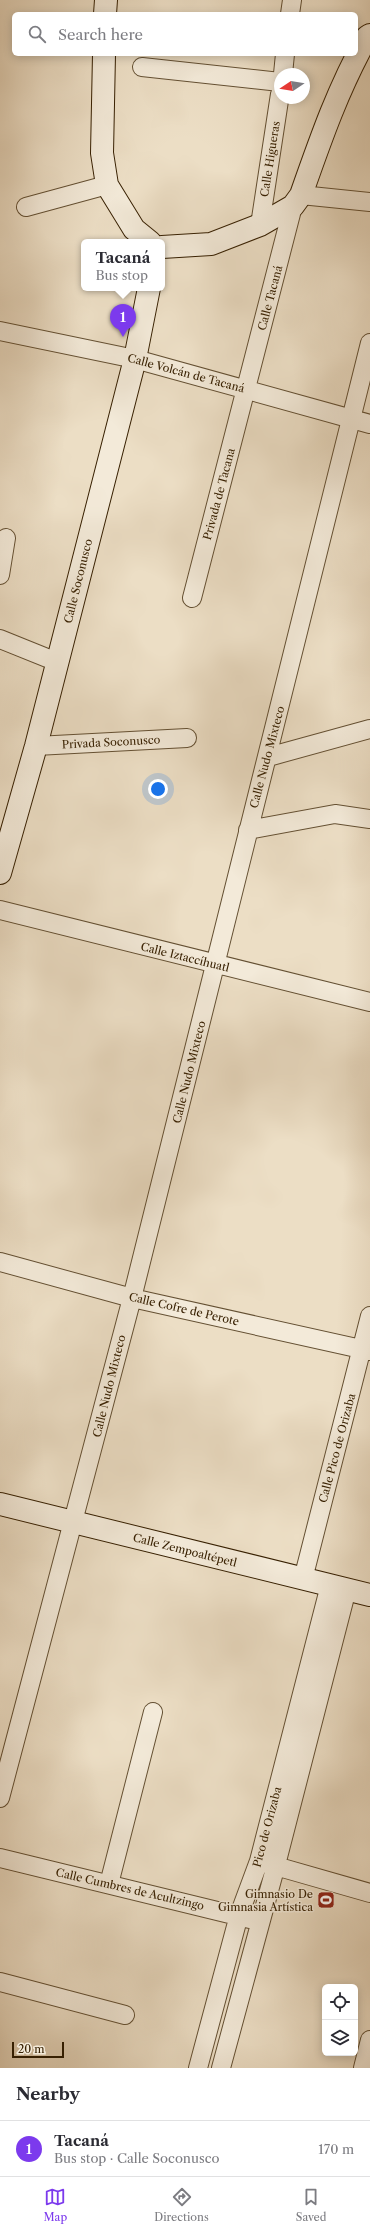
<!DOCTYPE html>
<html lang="en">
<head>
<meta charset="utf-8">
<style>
  body { margin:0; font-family:"Libre Caslon Text",serif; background:#f7f7f7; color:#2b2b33 }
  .controls { position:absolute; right:12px; bottom:12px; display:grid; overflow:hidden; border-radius:6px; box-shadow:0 2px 10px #0003 }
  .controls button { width:36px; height:36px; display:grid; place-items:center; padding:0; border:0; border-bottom:1px solid #e1e1e2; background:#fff; color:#2b2b33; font:20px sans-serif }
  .compass { position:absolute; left:274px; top:68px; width:36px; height:36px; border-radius:50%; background:#fff; box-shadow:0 2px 10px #0003; rotate:258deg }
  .scale { position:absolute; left:12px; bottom:10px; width:52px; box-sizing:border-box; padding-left:4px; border:2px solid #372002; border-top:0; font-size:11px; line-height:14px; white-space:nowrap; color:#372002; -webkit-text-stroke:3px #f3ead9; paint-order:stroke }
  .you { position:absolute; left:158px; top:789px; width:14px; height:14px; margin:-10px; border:3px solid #fff; border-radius:50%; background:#1a73e8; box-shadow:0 0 0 6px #1a73e833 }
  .badge { display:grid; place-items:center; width:26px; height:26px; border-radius:50%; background:#7c3aed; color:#fff; font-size:13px; font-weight:700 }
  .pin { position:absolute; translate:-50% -33px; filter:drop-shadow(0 1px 2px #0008) }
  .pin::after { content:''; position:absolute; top:21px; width:14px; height:12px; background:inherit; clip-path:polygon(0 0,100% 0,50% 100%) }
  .popup { position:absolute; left:81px; top:239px; width:84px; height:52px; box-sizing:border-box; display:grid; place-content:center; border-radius:6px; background:#fff; filter:drop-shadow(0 1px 3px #0005); font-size:13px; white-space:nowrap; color:#7c7c81 }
  .popup b { font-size:15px; color:#2b2b33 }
  .popup::after { content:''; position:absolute; left:50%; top:100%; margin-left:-8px; border:8px solid transparent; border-top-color:#fff }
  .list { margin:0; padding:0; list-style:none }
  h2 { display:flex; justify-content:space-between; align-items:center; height:52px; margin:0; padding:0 16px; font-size:17px }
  h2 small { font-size:13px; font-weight:400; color:#7c7c81 }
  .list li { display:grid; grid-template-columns:26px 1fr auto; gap:12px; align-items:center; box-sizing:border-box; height:56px; padding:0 16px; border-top:1px solid #e1e1e2 }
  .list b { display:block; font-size:15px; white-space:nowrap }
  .list p { margin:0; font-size:13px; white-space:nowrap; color:#7c7c81 }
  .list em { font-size:13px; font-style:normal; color:#7c7c81 }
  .icon { flex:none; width:22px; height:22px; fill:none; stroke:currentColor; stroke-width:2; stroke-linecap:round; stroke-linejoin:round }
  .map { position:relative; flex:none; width:370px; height:2068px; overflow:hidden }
  .search { position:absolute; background:#fff; box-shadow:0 2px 10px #0003; left:12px; right:12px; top:12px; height:44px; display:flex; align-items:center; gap:10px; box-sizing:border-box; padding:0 14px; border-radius:6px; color:#7c7c81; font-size:15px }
  .sheet { height:108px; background:#fff }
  nav { display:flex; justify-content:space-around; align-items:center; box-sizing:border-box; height:56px; border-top:1px solid #e1e1e2; background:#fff; font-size:11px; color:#7c7c81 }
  nav a { display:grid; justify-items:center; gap:2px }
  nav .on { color:#7c3aed }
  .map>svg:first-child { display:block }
</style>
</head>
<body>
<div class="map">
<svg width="370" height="2068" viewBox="0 0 370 2068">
  <rect width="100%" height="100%" fill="#ecdec5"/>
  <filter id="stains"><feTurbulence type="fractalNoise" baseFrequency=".005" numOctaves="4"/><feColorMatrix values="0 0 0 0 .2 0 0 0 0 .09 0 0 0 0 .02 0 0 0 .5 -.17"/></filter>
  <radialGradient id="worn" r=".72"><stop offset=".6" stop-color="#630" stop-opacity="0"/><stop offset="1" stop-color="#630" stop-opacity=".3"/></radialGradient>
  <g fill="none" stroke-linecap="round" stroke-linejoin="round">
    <g stroke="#645033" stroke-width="20">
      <path id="street" d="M290,14L292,0
        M142,67L280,82
        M283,74L285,54
        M301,195L370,202
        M26,207L107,185
        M260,225L280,94
        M0,331L135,359L370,424
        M0,575L6,538
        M192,598L293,206
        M0,639L57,662
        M36,746L187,738
        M268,757L370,729
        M248,830L335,814L370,819
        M0,910L370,1002
        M0,1262L132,1298L370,1351
        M303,1579L370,1316
        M0,1798L132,1298L370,343
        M0,1858L250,1919
        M265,1863L370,1893
        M109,1884L153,1712
        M0,1982L125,2015
        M198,2068L239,1915L259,1861L330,1585
        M221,2068L276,1865L347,1589
        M363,2068L370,2040"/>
    </g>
    <g stroke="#372002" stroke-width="24">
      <path id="secondary" d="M105,14L106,0
        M104,54L102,153L107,185L134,229L150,242
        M162,247L211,244L260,225L293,206L301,195C321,138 338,89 367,37L370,35
        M0,873L36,746L135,359L149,288
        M0,1504L370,1595"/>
    </g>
    <use href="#street" stroke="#f3ead9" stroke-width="18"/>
    <use href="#secondary" stroke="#f3ead9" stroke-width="22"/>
  </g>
  <defs>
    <g id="stadium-square" transform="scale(0.9)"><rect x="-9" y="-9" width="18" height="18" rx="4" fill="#8f2418" stroke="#f3ead9"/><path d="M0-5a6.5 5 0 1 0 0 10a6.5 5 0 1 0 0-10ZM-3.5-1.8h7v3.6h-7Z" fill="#fff"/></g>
  </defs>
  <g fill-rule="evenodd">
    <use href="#stadium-square" x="326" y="1900"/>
  </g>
  <g text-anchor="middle" stroke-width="3" stroke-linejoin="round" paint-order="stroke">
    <g font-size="11" fill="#372002" stroke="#f3ead9">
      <text transform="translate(270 159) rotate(-81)" y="4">Calle Higueras</text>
      <text transform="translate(270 298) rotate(-75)" y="4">Calle Tacaná</text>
      <text transform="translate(186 373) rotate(15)" y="4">Calle Volcán de Tacaná</text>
      <text transform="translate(219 494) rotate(-75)" y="4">Privada de Tacana</text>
      <text transform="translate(78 581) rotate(-76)" y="4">Calle Soconusco</text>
      <text transform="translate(111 742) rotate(-3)" y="4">Privada Soconusco</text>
      <text transform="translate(267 757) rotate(-75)" y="4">Calle Nudo Mixteco</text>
      <text transform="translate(185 957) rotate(14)" y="4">Calle Iztaccíhuatl</text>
      <text transform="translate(189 1072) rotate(-76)" y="4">Calle Nudo Mixteco</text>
      <text transform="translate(184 1309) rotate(13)" y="4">Calle Cofre de Perote</text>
      <text transform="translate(109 1386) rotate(-76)" y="4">Calle Nudo Mixteco</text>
      <text transform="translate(337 1448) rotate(-75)" y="4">Calle Pico de Orizaba</text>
      <text transform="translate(185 1550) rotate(14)" y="4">Calle Zempoaltépetl</text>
      <text transform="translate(267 1827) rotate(-75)" y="4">Pico de Orizaba</text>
      <text transform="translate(130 1889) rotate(13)" y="4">Calle Cumbres de Acultzingo</text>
    </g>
    <g font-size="11" fill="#372002" stroke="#f3ead9" text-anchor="end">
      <text x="313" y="1898">Gimnasio De<tspan x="313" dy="13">Gimnasia Artística</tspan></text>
    </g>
  </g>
  <rect width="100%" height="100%" filter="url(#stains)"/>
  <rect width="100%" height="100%" fill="url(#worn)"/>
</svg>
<div class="controls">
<button><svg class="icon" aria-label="locate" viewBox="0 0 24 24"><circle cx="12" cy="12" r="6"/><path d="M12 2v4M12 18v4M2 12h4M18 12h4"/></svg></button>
<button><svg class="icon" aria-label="layers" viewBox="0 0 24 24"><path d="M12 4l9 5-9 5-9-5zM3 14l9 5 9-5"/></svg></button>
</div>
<svg class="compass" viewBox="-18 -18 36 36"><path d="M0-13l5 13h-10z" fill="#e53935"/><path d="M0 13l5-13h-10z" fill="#7c7c81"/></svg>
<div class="scale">20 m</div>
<div class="you"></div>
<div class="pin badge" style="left:123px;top:337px">1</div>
<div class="popup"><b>Tacaná</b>Bus stop</div>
<div class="search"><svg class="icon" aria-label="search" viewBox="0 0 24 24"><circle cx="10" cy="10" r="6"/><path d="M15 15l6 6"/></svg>Search here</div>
</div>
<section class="sheet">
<h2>Nearby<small></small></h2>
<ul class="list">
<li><span class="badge">1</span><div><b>Tacaná</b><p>Bus stop · Calle Soconusco</p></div><em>170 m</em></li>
</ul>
</section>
<nav>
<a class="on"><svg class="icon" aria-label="map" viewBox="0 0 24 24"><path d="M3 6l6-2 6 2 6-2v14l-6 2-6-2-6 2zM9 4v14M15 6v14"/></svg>Map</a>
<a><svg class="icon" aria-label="directions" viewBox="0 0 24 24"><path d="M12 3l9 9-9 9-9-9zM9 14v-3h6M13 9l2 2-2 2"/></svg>Directions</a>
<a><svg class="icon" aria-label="saved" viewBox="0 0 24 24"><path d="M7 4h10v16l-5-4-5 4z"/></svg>Saved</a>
</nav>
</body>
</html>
